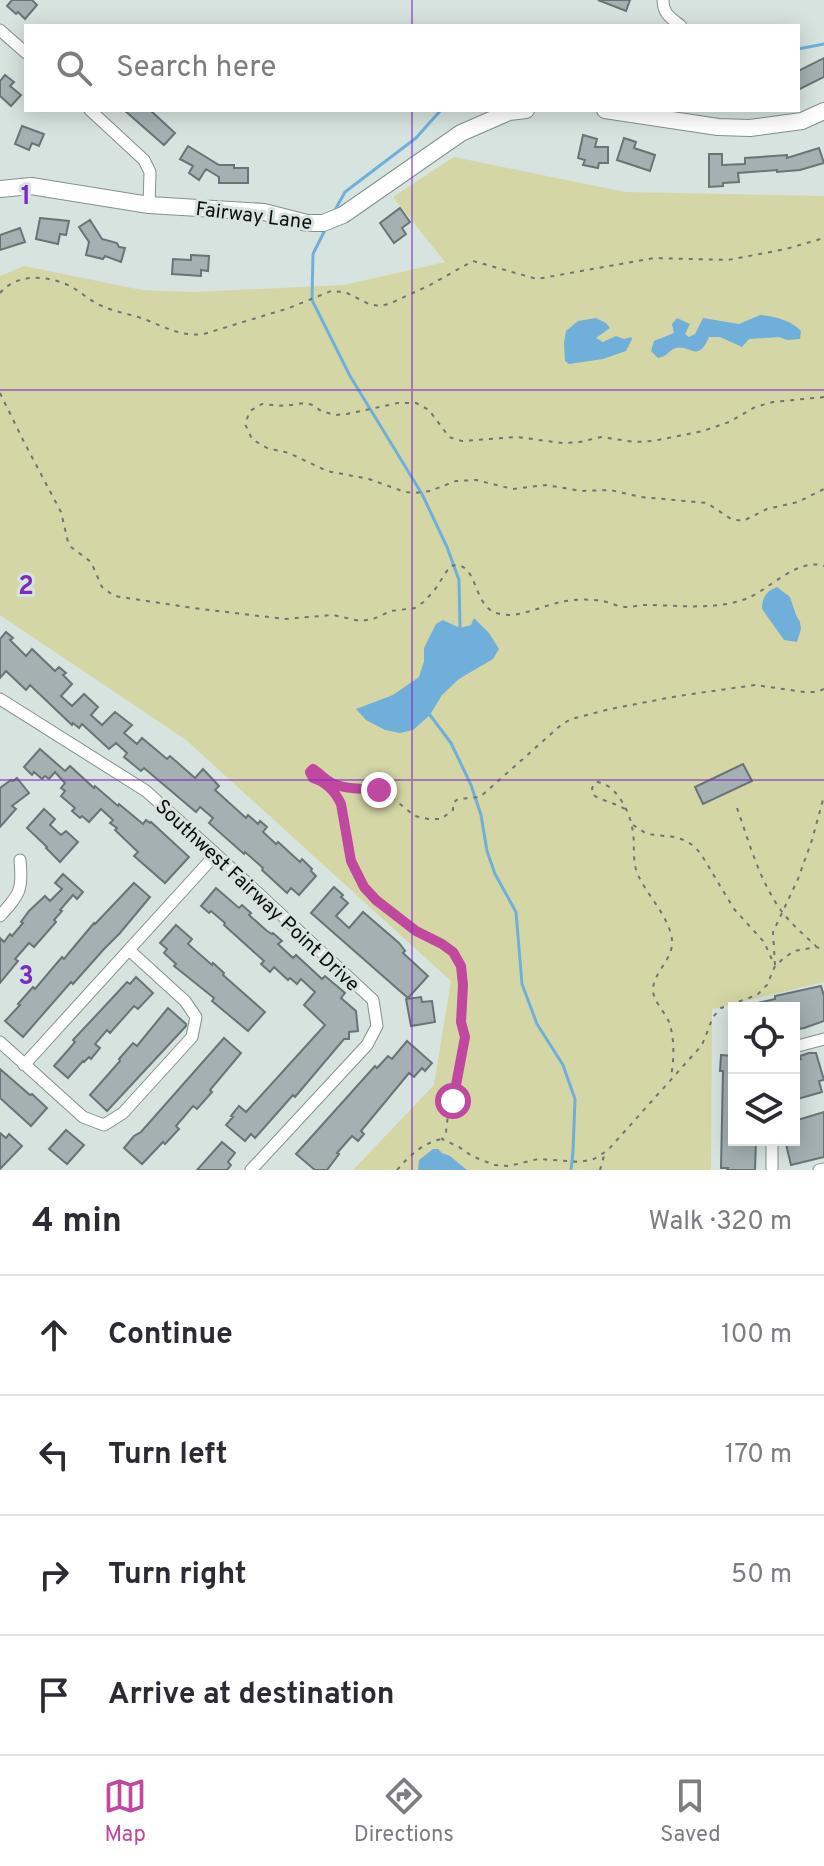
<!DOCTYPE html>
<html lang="en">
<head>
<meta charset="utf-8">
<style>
  body { margin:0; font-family:Overpass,sans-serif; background:#f2f2f3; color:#2b2b33 }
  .controls { position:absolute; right:24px; bottom:24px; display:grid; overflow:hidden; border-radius:0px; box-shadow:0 4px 20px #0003 }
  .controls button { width:72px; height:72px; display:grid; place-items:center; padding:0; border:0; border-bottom:2px solid #e1e1e2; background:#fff; color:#2b2b33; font:40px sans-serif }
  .stop { position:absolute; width:24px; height:24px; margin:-18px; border:6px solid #c0499f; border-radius:50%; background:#fff }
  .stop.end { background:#c0499f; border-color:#fff; box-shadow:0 2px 8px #0008 }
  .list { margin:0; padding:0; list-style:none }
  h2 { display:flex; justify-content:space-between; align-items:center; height:104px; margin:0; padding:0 32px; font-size:34px }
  h2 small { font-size:26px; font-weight:400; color:#7c7c81 }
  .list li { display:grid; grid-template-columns:52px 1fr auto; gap:24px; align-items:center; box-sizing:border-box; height:120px; padding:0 32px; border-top:2px solid #e1e1e2 }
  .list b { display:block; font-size:30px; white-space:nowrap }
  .list em { font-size:26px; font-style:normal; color:#7c7c81 }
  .icon { flex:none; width:44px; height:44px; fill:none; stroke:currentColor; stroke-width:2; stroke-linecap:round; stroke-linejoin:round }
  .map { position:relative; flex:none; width:824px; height:1170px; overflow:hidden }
  .search { position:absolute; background:#fff; box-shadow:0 4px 20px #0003; left:24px; right:24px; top:24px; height:88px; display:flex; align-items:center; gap:20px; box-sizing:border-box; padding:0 28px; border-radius:0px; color:#7c7c81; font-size:30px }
  .sheet { height:584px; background:#fff }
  nav { display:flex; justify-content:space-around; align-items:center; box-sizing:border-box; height:112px; border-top:2px solid #e1e1e2; background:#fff; font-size:22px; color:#7c7c81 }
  nav a { display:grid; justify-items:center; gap:4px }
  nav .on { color:#c0499f }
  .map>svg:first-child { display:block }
</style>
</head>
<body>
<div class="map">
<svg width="824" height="1170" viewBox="0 0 824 1170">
  <rect width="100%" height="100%" fill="#d7e3df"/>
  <path fill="#d5d6a5" d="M454,157L625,192L824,196V982L712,1009L711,1170H353L434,1085L451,981L186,740L0,615V276L24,266L142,290L194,292L344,285L445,262L393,197Z"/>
  <path fill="#71afdb" d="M760,315C774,316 791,320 801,331L800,339L787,340L779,337L749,339L742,347L720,337H709C698,364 690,344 676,348C667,351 669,356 658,358L651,351L654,341L674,333L672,324L677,318L690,324L685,334L689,337L695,334L703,318L739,324Z
    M596,318L606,323L610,328L596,338L603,342L616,336L624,339L631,337L632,339L626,351L603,359L569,364L565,361L564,343L566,331L578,321Z
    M777,587L790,597L796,615L800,622L801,629L797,642L784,640L762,609C762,598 766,591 777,587Z
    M474,618L489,633L499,649L493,659L459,679L442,695L430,715L413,730L400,733L385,730L366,720L356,709L393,695L419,677L424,661V648L436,624L443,620L460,628L471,625Z
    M433,1149H438L442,1153L450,1156L467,1170H418L419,1160Z"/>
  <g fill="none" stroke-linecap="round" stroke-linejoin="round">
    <path stroke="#71afdb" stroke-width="3" d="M798,49L824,44
      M335,210L345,192L416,138L441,110
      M326,228L313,254L312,300L350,376L422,494L447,547L459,580L460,628
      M430,715L451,743L471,785L481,815L487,851L495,874L516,912L522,984L537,1024L563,1065L575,1099L573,1151L571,1170"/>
  </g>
  <path fill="#a4b0b2" stroke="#687476" stroke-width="2" d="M12,0H32L37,5L25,19L18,12L16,14L7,6Z
    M598,0H630L626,11Z
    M824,58V77L798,90V71Z
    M5,75L14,82L10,86L21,95L11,106L0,96V81Z
    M124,110H150L175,133L164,145Z
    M22,126L44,134L39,146L32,143L29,150L15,144Z
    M583,135L597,139L595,147H608V163H599L598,168L583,165L585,160L578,158Z
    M624,138L636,142L634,148L655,155L650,171L617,160Z
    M188,146L219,165H234V168H248V183H219V177L206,169L199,180L189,173L193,166L180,159Z
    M819,148L824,163L800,170L777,172V170L738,173L739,182L723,183V186L709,187V154H722V165L745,164V158L787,155V158Z
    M400,208L410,222L402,228L406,234L394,243L380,223Z
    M40,218L69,221L66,235L60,234L58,244L36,239Z
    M90,220L102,239L117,243L119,247L125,248L121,262L105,256L103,259L86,255L89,242L79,227Z
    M20,228L25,242L0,250V235Z
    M191,255L209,256L208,271L201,270V276L172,274L173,259L191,260Z
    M6,632L13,638L10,640L26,656L32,649L55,671L59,667L66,673L63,675L72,684L61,696L72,706L84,694L98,707L91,715L102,725L115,712L132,725L124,733L137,744L142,738L167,759L170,756L195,778L203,769L219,786L215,790L246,818L248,815L258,824L260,821L267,827L263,832L276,844L278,842L300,862L302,859L312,869L311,871L316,876L299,895L291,888L287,893L262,870L263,868L245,852L244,854L209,823L213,818L200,807L196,812L144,768L141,771L124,757L127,753L116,743L109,749L82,724L79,728L73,723L72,725L30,685L26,690L6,671L0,678V639Z
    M40,749L65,771L70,766L94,788L95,786L118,806L119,804L143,824L146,820L150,823L151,822L189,857L165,883L134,856L138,852L115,830L117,828L110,823L113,820L101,809L89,822L82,816L80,818L72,811L75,808L61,796L65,791L61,788L65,783L55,772L49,779L45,776L42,779L34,772L32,775L24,767Z
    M743,764L752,781L703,804L695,787Z
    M17,778L29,793L12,806L16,809L0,827V788L11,780L13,781Z
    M44,809L55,819L50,825L61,835L66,831L78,842L60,862L46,848L47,847L27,828Z
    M63,874L83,892L77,899L73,895L60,910L62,911L54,920L56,922L34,947L29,943L15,959L18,961L0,983V938L4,942L10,934L12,936L23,923L21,922L29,911L45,896L50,901L62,889L55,883Z
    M134,883L150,897L120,933L104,949L73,984L71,982L23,1037L5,1021L20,1005L18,1004L33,987L35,989L62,957L64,959L68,954L94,923L95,924Z
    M334,887L343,895L341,897L348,903L336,916L349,928L363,912L399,943L405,951L403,953L428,976L408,998L311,913Z
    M216,888L239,908L242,905L251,913L249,915L267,931L272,934L273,933L282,941L278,944L293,958L296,955L322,979L325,976L345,993L341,998L356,1011L358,1031L349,1032V1039H344L295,1097L293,1095L255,1138L251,1134L245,1141L226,1125L233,1117L231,1116L239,1106L246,1112L325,1025L304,1005L315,992L301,979L297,984L290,978L288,980L274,967L270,972L261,964L264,961L224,925L225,923L211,911L209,913L201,906Z
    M176,925L192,939L188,944L212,965L213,963L224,973L223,975L265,1012L248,1031L212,1001L214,998L174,966L176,964L164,953L167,949L160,943Z
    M136,977L153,993L138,1009L134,1006L110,1033L107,1030L95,1044L100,1048L91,1059L89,1057L84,1062L83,1061L68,1078L54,1066L69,1049L75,1042L73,1040L117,993L127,982L130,984Z
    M821,986L824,996V1021L804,1028L794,1030V1008H750L749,1005L775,999V996Z
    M421,997L422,1002L432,1001L435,1022L411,1026L406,999Z
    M168,1008L186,1024V1026L107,1111L90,1095L120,1061L119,1059L133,1043L137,1046Z
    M224,1038L241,1053L210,1090L212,1092L197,1109L193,1106L176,1126L179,1129L165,1144L163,1142L142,1164L124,1148L134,1136L141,1132Z
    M407,1041L432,1063L425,1071L422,1068L414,1077L409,1073L361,1131L364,1134L358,1141L352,1136L337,1153L339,1154L327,1170H315L296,1154L375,1066L377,1068L388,1056L392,1059Z
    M809,1053H816L824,1080L819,1081L822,1092L794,1100V1061L801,1059L800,1056Z
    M721,1055L734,1056V1140H756L755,1170H727L728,1168H721L723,1071H720Z
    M0,1069L30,1095L32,1094L47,1108L31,1126L0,1098Z
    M824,1112V1157L791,1165L785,1140H794V1121Z
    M66,1130L84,1145L67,1164L49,1149Z
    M0,1133L6,1138L9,1134L22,1146L0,1169Z
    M222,1142L235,1153L228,1162L231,1165L227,1170H197Z"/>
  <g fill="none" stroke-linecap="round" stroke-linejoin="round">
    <g stroke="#85908d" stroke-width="13">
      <path id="street" d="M663,0C663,14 671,18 681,26
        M0,30L26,53
        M90,110L144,160L150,172L149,205
        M0,699L146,791L216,854L373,1000L377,1026L367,1045L251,1170
        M0,916C20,894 23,890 20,860
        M0,1042L83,1117L104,1125L123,1113L192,1037L196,1017L185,1001L129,950
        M794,1047L824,1039
        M24,1065L216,854
        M772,1170V1140
        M819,1170L824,1169"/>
    </g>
    <g stroke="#85908d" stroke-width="18">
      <path id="secondary" d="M605,110L718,127L750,128L802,121L824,111
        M0,189L31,186L149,205L264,212L307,223H323L343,215L461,133L509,112L526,110"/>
    </g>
    <path stroke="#6e7673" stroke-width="2" stroke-dasharray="4 6" stroke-linecap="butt" d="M0,293C17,273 47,275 70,286C81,292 90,301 102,306C115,312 130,314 144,319C165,327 181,337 204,334L289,308L331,291L345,292L369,304L379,306L389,304L430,285L473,261L537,279L654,258L728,260L786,249L824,238
      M0,393L24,442L61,512L68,542L71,547L91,562L102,587L114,596L193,608L285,619L333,615L360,621L373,619L391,611L415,608L425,601L436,588L450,566C479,559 471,604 496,613C517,620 540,606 561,602C574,599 590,599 603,601C611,603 619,607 627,607C633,607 639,605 645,605C678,605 716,611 748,598C771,588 799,557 824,566
      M824,397L773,402L755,407L729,422L703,431L653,441L635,442L601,437L580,442L562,443L517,437L462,441L449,437L429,410L416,403H398L347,414L335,415L321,411L313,405L304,403L285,406L262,404L250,411L245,424L252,439L267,448L289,453L327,471L369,479L405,492L415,493L430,491L456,481L476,480L513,489L546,485L581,491L610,490L641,497L707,503L731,519L743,521L767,509L798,502L824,489
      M824,689L817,692H804L755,685L678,696L610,709L571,719L561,725L488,790L480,797L458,799L453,803V810L441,819H428L415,816L385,792L345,787L334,784L313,769L310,775C324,786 332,785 341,804L351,861L364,887L376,900L416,931L442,944L453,952L459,959L461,966L463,985L461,1022L465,1037L455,1095L448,1114L446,1132L442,1139L459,1147L472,1156L494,1165L509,1166L538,1159L580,1162L594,1159L608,1150L702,1045L713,1017L721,1008L757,995L767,985L775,966L784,958L794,951L817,947L824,951
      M737,808C749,842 759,879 780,909C790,923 803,934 816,946
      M625,809C615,803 603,801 593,795L592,788L596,782C615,783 629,810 632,827C636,843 631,859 638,875C647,895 670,918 672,940C674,959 653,972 653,990C653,1001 665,1012 669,1022C675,1039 674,1060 671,1077
      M633,825L647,834L674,837L684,840L694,846L701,854L734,909L764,942L774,964
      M775,965L773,932L798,879L812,840L824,796
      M397,1170C410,1155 422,1144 441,1139
      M600,1170L605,1152"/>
    <use href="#street" stroke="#fff" stroke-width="11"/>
    <use href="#secondary" stroke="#fff" stroke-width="16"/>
  </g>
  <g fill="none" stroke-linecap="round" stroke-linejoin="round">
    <path stroke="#c0499f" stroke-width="10" d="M379,790C363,788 344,790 330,782C324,778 319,773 313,769L310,772L313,778C326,782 335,791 341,804L351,861L364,887L376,900L416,931L442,944L453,952L461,966L463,985L461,1022L465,1037L453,1101"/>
  </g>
  <path fill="none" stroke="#7b2cbf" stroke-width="2" stroke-opacity="0.55" d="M412,0V26M412,110V1170M0,390H824M0,780H824"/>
  <g text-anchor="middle" stroke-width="6" stroke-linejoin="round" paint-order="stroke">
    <g font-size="20" fill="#0a0e0d" stroke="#d7e3df">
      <text transform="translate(254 215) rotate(7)" y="7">Fairway Lane</text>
      <text transform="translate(258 895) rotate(43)" y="7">Southwest Fairway Point Drive</text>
    </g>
  </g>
  <g font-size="26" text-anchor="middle" font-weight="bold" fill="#7b2cbf" stroke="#d7e3df" stroke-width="6" stroke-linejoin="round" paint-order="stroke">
    <text x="26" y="204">1</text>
    <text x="26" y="594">2</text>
    <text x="26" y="984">3</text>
  </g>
</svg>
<div class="controls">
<button><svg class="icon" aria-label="locate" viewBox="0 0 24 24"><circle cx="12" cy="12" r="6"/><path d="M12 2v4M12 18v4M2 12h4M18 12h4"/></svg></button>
<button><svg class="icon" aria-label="layers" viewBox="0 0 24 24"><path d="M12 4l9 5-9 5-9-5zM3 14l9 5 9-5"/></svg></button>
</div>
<div class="stop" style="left:453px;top:1101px"></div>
<div class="stop end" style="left:379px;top:790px"></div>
<div class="search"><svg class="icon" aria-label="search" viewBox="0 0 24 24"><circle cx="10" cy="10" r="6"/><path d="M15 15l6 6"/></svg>Search here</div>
</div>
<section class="sheet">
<h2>4 min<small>Walk · 320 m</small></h2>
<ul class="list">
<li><svg class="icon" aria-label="ahead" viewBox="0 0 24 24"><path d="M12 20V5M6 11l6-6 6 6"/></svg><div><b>Continue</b></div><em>100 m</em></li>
<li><svg class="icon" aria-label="left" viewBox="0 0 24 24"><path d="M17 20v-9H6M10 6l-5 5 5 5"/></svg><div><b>Turn left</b></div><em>170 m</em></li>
<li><svg class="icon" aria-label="right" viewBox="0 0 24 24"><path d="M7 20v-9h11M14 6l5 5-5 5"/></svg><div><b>Turn right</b></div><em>50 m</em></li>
<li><svg class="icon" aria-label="arrive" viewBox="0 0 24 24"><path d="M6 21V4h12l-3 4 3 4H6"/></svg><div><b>Arrive at destination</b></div></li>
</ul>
</section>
<nav>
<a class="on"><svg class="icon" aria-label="map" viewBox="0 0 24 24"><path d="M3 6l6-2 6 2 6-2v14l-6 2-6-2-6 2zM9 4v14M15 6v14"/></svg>Map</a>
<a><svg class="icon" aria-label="directions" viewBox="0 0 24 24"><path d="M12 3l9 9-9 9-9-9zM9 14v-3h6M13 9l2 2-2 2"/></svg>Directions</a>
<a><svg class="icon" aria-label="saved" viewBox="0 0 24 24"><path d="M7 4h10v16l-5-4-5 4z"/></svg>Saved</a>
</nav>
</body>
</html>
